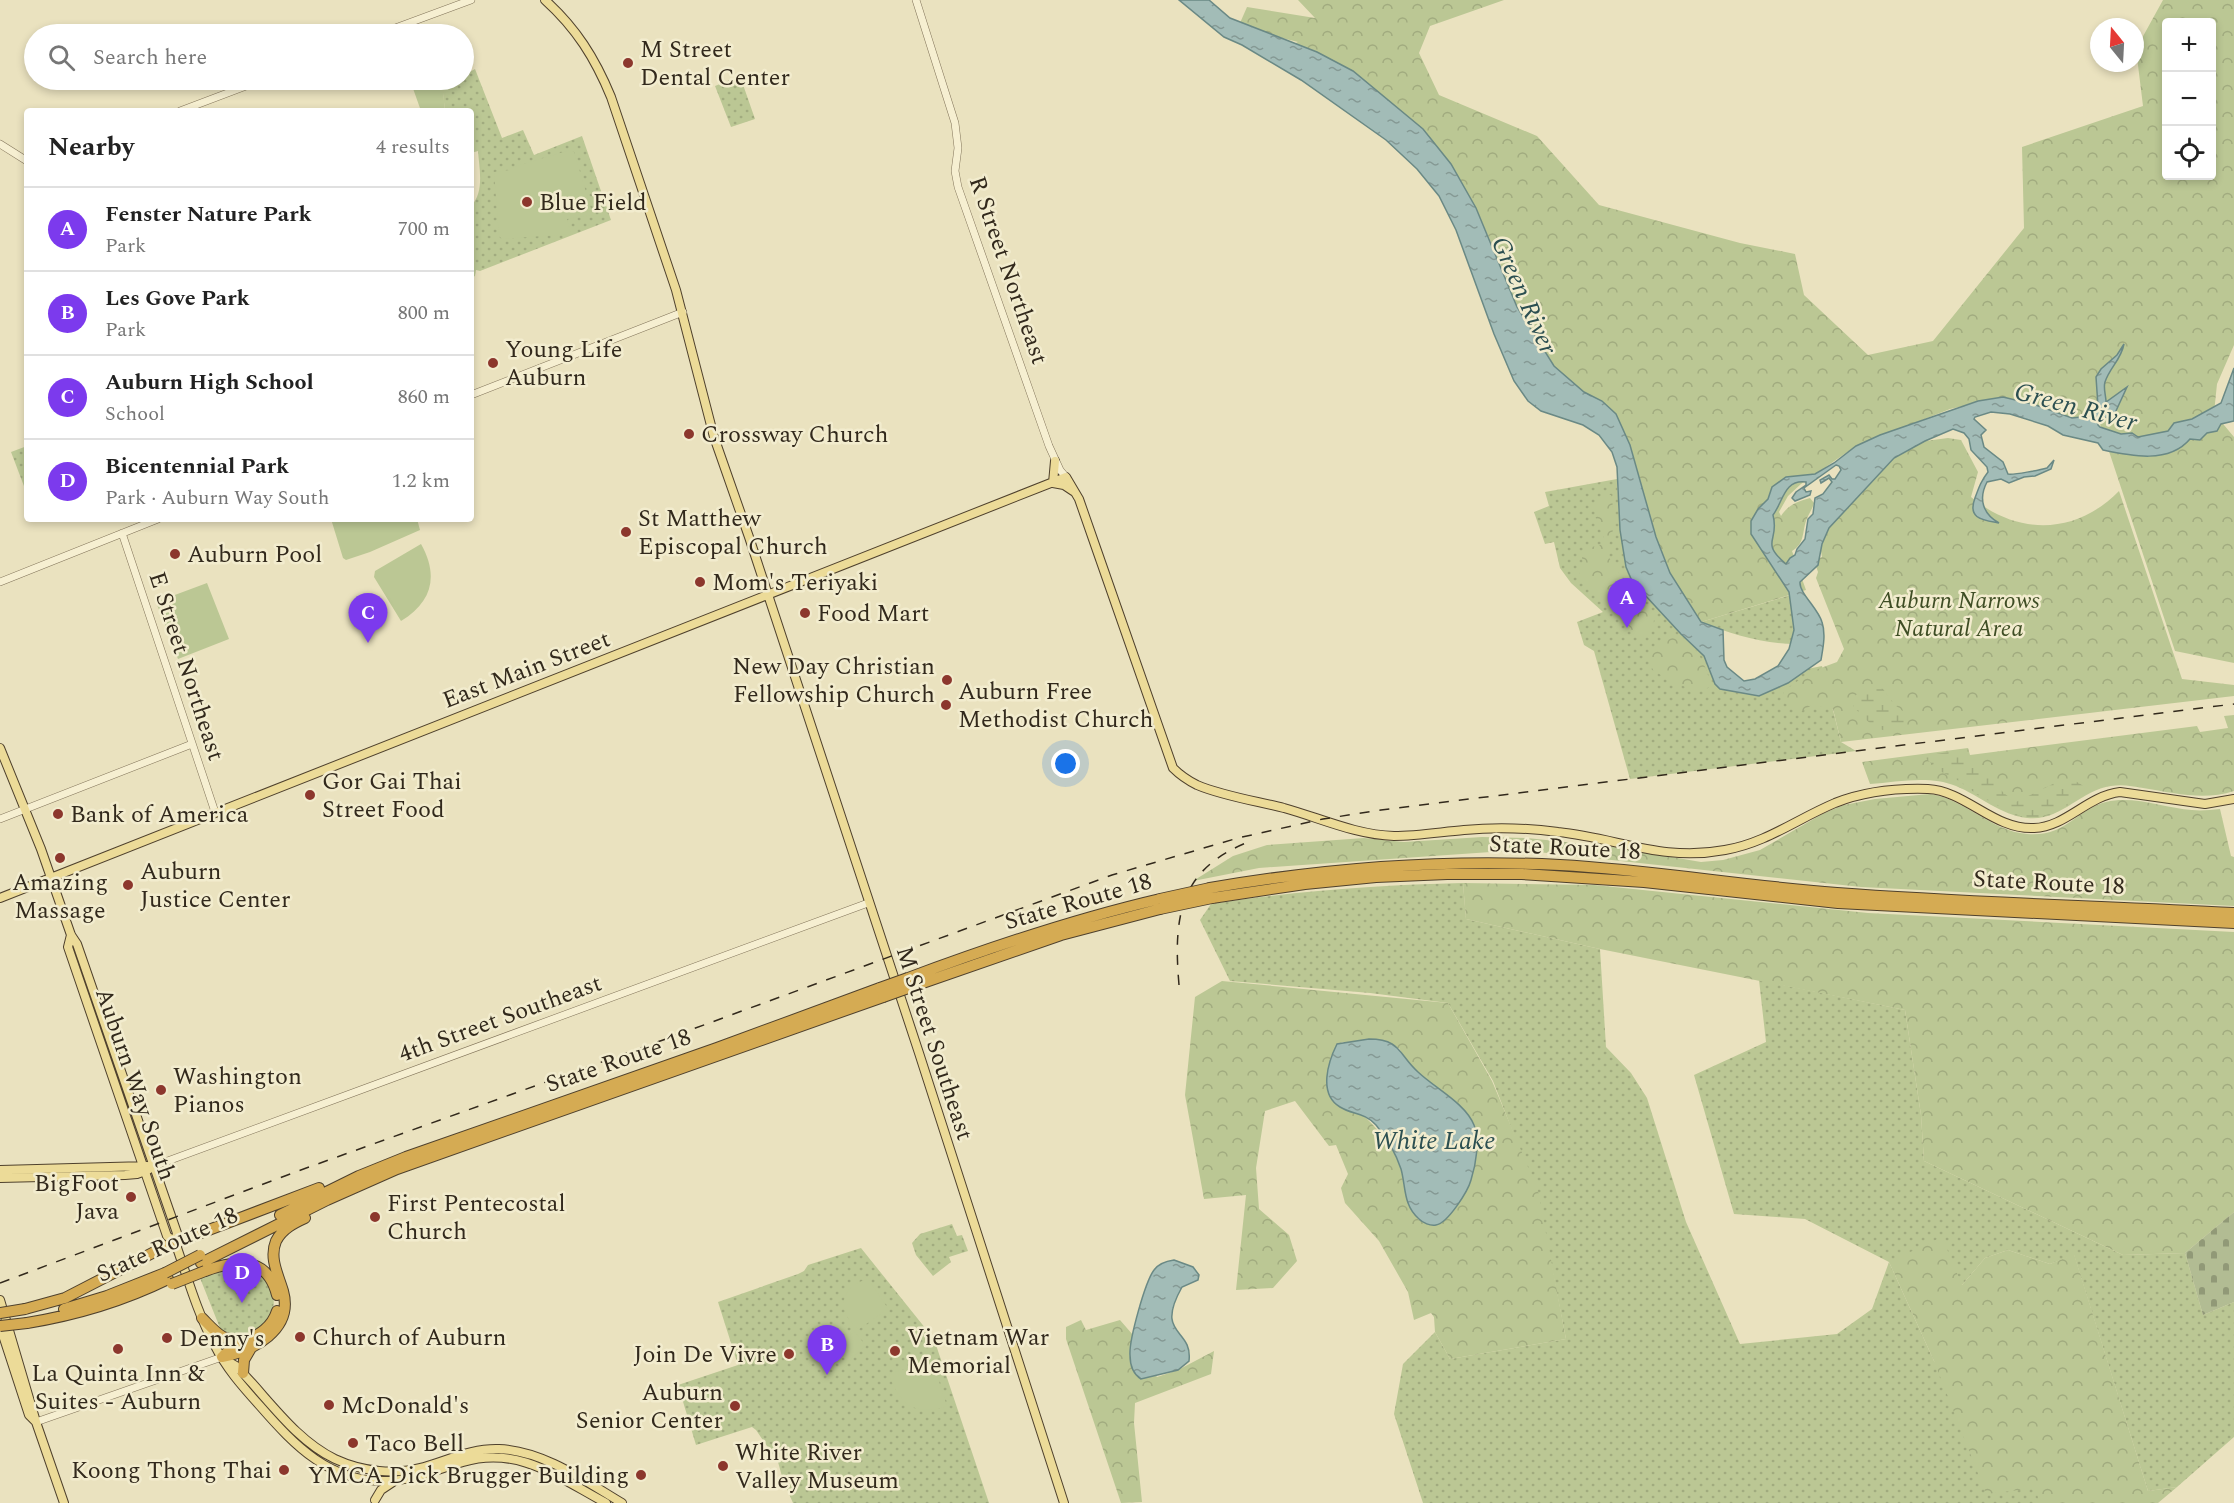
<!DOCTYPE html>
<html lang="en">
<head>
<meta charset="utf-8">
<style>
  body { margin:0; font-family:Spectral,serif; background:#f6f6f6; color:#222 }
  .controls { position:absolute; right:18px; top:18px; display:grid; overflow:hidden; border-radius:6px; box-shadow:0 3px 9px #0003 }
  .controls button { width:54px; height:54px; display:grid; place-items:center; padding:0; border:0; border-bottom:2px solid #e0e0e0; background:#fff; color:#222; font:30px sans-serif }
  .compass { position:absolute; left:2090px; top:18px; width:54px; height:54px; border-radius:50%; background:#fff; box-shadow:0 3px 9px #0003; rotate:342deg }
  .you { position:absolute; left:1066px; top:764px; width:21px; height:21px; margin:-15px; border:4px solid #fff; border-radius:50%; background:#1a73e8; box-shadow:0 0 0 9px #1a73e833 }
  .badge { display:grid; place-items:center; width:39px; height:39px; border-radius:50%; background:#7c3aed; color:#fff; font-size:20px; font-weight:700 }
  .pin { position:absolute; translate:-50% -50px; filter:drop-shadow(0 2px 3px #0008) }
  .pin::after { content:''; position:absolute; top:32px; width:21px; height:18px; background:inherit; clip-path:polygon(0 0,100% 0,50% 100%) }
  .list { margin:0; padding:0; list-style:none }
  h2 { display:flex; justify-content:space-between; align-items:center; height:78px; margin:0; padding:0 24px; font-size:26px }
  h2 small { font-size:20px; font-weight:400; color:#767676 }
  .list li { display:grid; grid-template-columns:39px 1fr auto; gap:18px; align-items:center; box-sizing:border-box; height:84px; padding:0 24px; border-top:2px solid #e0e0e0 }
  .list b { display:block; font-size:22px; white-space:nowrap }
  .list p { margin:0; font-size:20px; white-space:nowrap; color:#767676 }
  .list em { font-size:20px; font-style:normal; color:#767676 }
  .icon { flex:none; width:33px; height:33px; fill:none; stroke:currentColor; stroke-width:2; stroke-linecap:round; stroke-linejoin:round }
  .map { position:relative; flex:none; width:2234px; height:1503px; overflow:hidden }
  .search { position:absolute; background:#fff; box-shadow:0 3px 9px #0003; left:24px; top:24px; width:450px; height:66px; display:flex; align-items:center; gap:15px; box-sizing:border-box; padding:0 21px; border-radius:33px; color:#767676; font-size:22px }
  .panel { position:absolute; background:#fff; box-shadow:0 3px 9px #0003; left:24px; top:108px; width:450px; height:414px; border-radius:6px }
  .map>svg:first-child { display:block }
</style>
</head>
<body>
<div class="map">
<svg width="2234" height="1503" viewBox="0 0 2234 1503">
  <defs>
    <pattern id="grass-dots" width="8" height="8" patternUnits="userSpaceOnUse" patternTransform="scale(1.5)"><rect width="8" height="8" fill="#bbc794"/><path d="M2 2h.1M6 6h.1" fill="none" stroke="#a1ab7f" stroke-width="1.8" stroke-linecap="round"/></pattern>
    <pattern id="forest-crowns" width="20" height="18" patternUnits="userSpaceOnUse" patternTransform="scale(1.5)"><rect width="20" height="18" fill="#bbc794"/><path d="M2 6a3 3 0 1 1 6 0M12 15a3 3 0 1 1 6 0" fill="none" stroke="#a1ab7f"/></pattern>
    <pattern id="wetland-marsh" width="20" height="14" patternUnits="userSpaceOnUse" patternTransform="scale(1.5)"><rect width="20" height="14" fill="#bbc794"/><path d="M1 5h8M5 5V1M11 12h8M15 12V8" fill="none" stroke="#a1ab7f"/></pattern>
    <pattern id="cemetery-stones" width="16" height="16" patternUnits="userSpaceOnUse" patternTransform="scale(1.5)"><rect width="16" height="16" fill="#b2bc93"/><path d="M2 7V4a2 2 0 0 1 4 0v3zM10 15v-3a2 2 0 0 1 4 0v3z" fill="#919977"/></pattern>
    <pattern id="water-ripples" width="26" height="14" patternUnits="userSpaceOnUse" patternTransform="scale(1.5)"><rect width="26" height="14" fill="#a2bcb7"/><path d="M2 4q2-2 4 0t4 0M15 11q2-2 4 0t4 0" fill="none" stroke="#859994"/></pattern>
  </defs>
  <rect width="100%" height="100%" fill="#eae2bf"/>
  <path fill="url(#grass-dots)" d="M475,69L502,138L523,130L534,155L582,136L611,220L480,271L476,270L475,276L471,278V206C485,192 479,167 478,151L471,153V111H445L442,84L453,80H464V75Z
    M740,76L755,119L731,127L715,86Z
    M27,446V494L11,452Z
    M1617,479L1620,530L1662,614L1704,656L1715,684L1788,683L1807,669L1822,666L1841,742L1856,751L1630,779L1594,651L1584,645L1577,622L1603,612L1571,583L1560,568L1554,542L1545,544L1534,512L1549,506L1545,492Z
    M1794,594L1796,644C1763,644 1731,634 1701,622Z
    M1463,883L1466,919L1600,949L1606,1047L1631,1073L1647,1098L1686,1222L1740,1344L1837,1334L1872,1309L1889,1262L1805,1219L1734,1214L1694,1075L1766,1042L1759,980L1905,1010L1921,1115L1924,1161L2123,1255L2185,1253L2203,1315L2234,1302V1437L2177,1487L2148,1491L2074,1255L2050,1264L2008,1250L1985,1258L1962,1285L1889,1262L1934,1361L2039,1486L2040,1503H1423L1394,1414L1403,1364L1435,1332L1450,1359L1566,1339L1538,1197L1493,1081L1448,1003L1370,993L1230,981L1200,920L1211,904C1295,891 1378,885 1463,883Z
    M952,1224L957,1236L962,1235L968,1251L949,1257L951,1262L933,1276L916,1255L912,1243L920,1234Z
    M861,1248L934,1339L989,1503H793L783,1480L778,1462L756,1430L752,1427L696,1445L678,1385L738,1365L718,1302L798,1274L804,1271L808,1265Z
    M250,1268C254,1270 260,1272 263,1275C266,1278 268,1284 270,1288C283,1313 260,1333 237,1338L223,1332L220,1328L200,1278L230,1269Z"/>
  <path fill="url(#forest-crowns)" fill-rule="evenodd" d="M1298,0H1504L1430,26L1419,53L1439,95L1537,136L1599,205L1740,243L1795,254L1804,295L1868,355L1933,341L2024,228L2022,147L2143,106L2136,49L2163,0H2234V345L2217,384L2214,413L2234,437V663L2175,651L2098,418L2067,420L2003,397L1950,409L1856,446L1801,484L1788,496L1779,512L1781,516C1787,506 1798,501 1810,498L1814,503C1812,510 1808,515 1806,521C1802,533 1805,543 1792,551L1806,590L1701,622L1683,613L1637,487L1574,399L1494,281L1506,277L1476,208L1449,161L1286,47L1298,42L1266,34L1240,23L1247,7L1315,18ZM2166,22H2212V176H2166Z
    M1948,438L1961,440L1978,472L1971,497C2018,536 2076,535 2119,491L2182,679L2234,685V696L1841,742L1833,709L1812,705L1799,713L1782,701L1784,691L1810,672L1837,662L1844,649L1816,578L1818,572L1814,560L1822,557L1820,546L1825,530L1893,458L1925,441Z
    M1604,495H1611C1614,507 1614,526 1611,538C1609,544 1606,549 1608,556C1610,559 1629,588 1632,592C1645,607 1663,610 1649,633L1640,636L1633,632L1624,619L1580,577L1579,571L1584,568C1583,558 1578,553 1588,546L1598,547L1602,543L1604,536C1595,521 1590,509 1604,495Z
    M1671,636C1674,636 1678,635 1681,637C1695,642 1710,672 1710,686L1705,690L1697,691L1672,682L1653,670L1647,657C1650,651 1654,647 1661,646L1666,639Z
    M2234,715V791C2204,801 2174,793 2143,788C2132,786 2122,784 2111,786C2080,790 2061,822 2027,818C2001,815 1980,796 1956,786C1929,775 1898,782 1870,784L1862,762L1968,748L1970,755L2197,726L2200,732L2228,728L2224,716Z
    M1930,794C1965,799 1991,831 2027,834C2067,837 2075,810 2106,802C2133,795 2165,808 2192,810C2201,811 2210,810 2220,809L2231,856L2234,857V906L1861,887L1520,850L1259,868L1193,881L1233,856L1267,845L1364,838L1404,842L1482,837L1527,838L1613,847L1701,862L1723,860L1760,850L1824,813L1844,805L1875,799Z
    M1463,883L1594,885L1868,913L2234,932V1212L2185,1253L2123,1255L1924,1161L1921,1115L1905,1010L1600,949L1466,919Z
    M1222,981L1448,1003L1492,1081L1538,1191L1566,1339L1450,1359L1435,1332L1434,1317L1431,1313L1414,1320L1408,1292L1379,1241L1345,1203L1341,1188L1348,1174L1336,1145L1329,1146L1295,1101L1265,1111L1256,1168L1259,1209L1289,1235L1297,1261L1273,1288L1236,1290L1246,1195L1204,1199L1185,1095L1195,997ZM1342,1042L1399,1048C1423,1093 1483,1097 1475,1156C1470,1188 1464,1197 1443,1221L1419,1220C1400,1199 1407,1178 1396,1156C1379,1125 1352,1106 1327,1082L1331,1056Z
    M1942,1237L1962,1285L1985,1258L2008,1250L2050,1264L2074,1254L2148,1491L2177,1487L2158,1503H2039L2036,1488L1986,1494L1934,1361L1889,1262Z
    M1081,1320L1086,1330L1120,1320L1133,1335L1131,1341L1157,1377L1178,1370L1214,1351L1211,1374L1135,1403L1134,1423L1142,1502L1121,1503L1066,1339V1327Z"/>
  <path fill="url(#wetland-marsh)" d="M1868,684L1883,689L1895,705L1905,713L1907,721C1885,742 1869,724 1853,706L1856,695Z
    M1955,751C1979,760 1993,788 2016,802L2063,779C2073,779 2082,783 2088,791L2053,813L2035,818L2020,816L1979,796L1959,781L1940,771L1923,756Z"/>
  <path fill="url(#cemetery-stones)" d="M2234,1212V1302L2203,1315L2185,1253Z"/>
  <path fill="#bbc794" d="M410,80H442L445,111H421Z
    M570,150L574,152L593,215L567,219L571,234L502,239L499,236L494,172L510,170V168Z
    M331,519H417L420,530L370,552L346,560L343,558Z
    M421,544C439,576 432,602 401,621L374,577L375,571Z
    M207,583L229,639L178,659L156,602Z
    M868,1279L887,1307L885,1311L859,1329C836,1313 839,1286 868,1279Z
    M855,1332L866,1346L849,1360L838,1347Z
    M930,1361L933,1363L947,1406C915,1417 899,1404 889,1374Z"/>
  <path fill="url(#water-ripples)" stroke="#6a8985" stroke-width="1.5" fill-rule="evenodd" d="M1179,0H1209L1230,18L1317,52L1353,71L1423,129L1451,164L1476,208L1517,307L1554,366L1584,392L1602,401L1616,414L1630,445L1656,537L1670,573L1701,622L1723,630L1724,660L1727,667L1744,681L1755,679L1778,666L1789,649L1794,630L1789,592L1751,534V521L1758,509L1768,499L1772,487L1786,477L1815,474L1834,463L1856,446L1880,435L1978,401L2003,397L2036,405L2072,418L2090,416L2098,406L2096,377L2101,369L2117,355L2124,344C2121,360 2110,367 2105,382C2103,388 2106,395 2106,402L2127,387L2115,413L2111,416L2098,420V425L2100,427L2121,434L2132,433L2138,437L2168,431L2174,423L2192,419L2221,403L2234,368V421L2221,424L2217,431L2207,433L2200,440L2190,439C2169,464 2131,456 2103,450L2098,443L2063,435L2048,426L2010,414L1991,412L1975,417L1974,419L1986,430L1981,435L1984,447L2003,462L2008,474C2014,475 2040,470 2047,468L2054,460L2051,469L2035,476L2024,477L2009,483L2001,479L1987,482C1978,499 1983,514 1999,523C1983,520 1967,519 1975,498C1979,487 1981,481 1988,472L1987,467L1971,450L1969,439L1964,433L1953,429L1925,441L1894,458L1829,528L1822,544L1818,565L1800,582C1799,593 1818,608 1822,622C1826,634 1823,648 1821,660L1788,683L1759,696L1720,689L1715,684L1704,656L1681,634L1632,581L1626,567L1620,530L1617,467L1612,452L1599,435L1583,425L1541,411L1528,401L1514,381L1494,334L1456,230L1439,196L1417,169L1386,140L1301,80L1242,45L1224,37ZM1836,465L1839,466L1841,470L1835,479H1832L1829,475L1820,480L1821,483L1829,478L1832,482L1823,494L1815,498L1813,514L1808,519L1805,539L1797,549L1795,555L1790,558L1786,564C1759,541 1780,542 1773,515C1783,502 1784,479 1806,482V485L1796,492L1792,498L1795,501L1810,495L1811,491L1806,492L1804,488Z
    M1369,1039C1401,1039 1398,1054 1418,1072C1436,1089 1465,1103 1474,1125C1480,1141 1476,1164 1471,1180C1468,1191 1448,1223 1436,1225C1430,1226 1423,1223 1419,1219C1403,1205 1406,1187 1401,1169C1396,1154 1386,1137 1376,1125C1364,1112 1353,1115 1340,1107C1318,1094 1328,1062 1337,1044Z
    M1174,1260L1193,1267L1199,1275L1198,1280L1182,1287C1154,1337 1193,1327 1189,1361L1178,1370L1141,1379C1133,1374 1130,1364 1130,1355C1129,1340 1145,1282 1154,1270C1159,1263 1167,1261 1174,1260Z"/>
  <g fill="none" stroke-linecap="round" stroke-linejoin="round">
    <g stroke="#817359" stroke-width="8">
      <path id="minor" d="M916,0L955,123L958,148L955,171L958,187L1049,446L1060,470L1066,477
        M379,34L471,0
        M180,111L262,80
        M0,144L27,161
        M471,395L683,312
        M122,533L215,812
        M0,582L158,519
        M0,819L192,744
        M154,1166L868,903
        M36,1422L222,1357"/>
    </g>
    <g stroke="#4f412d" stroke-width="10">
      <path id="major" d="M545,0C576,28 595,58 611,97L676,290L714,437L749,537L919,1053L1064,1503
        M1055,461L1053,483L1064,485L1073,491
        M0,748L41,849L71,935L77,944L177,1233L175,1242
        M0,898L1066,477L1079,499L1094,542L1173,768C1180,775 1187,780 1197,785C1223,796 1256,801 1284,808C1320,818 1356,835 1394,836C1417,836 1441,832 1464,830C1495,827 1528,828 1558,832C1618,838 1662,862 1725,850C1766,843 1797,819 1835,803C1863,792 1897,788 1928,789C1966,791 1994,830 2034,828C2066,827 2087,796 2120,792L2205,804L2234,799
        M71,935L68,947L167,1236L175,1242C187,1276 197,1312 214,1344C226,1368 242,1386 260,1406C295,1446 330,1483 388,1481C414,1480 438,1469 463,1462C518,1445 559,1478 606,1503
        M0,1170L147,1166
        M0,1178L125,1175L137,1174L148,1170
        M0,1300L36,1422L64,1503
        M0,1326L29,1415L36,1422
        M224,1359L236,1366C268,1398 294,1439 335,1459C363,1472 395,1475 424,1467C449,1460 472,1448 499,1449C544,1451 585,1481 622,1503
        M375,1500L381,1490L393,1482"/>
    </g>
    <g stroke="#4f412d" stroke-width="12">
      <path id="highway" d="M1210,888C1326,868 1443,859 1560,865C1653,870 1744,886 1837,893C1969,903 2102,906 2234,913
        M1212,898L1305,884L1376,877L1447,874H1522L1644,882L1838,903L2234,923
        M908,978C991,947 1074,919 1160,899
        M911,987L1061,935L1160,909
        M280,1215L359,1176L406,1157L717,1048L880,988
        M201,1263L327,1200L397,1169L883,997
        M205,1271C235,1260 267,1255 277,1295
        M25,1309L65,1298L164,1247L319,1188
        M64,1309L107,1296L165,1273
        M202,1318C215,1331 224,1344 244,1339
        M27,1323C76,1315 123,1301 168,1279
        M224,1355C242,1339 269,1337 277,1311
        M222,1357C253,1351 294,1330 283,1291C278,1274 269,1258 276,1241C282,1229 294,1223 305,1218
        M243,1373L244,1360L251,1348"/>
    </g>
    <use href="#minor" stroke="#f6efd1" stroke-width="7"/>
    <use href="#major" stroke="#ecdb98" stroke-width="8"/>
    <use href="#highway" stroke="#d5ab53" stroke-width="10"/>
    <path stroke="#32291c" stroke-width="1.5" stroke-dasharray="10 10" stroke-linecap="butt" d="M1179,985C1173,915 1180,868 1251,841
      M0,1283L298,1171L663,1040L1112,875L1238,838L1323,819L1381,810L2234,704"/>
    <g stroke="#4f412d" stroke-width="12" stroke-linecap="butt">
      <path id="highway-bridge" d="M1160,899L1210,888
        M1160,909L1212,898
        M880,988L908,978
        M883,997L911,987
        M165,1273L200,1255
        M172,1284L205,1271
        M0,1313L25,1309
        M0,1326L27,1323"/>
    </g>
    <use href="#highway-bridge" stroke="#d5ab53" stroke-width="10"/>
  </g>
  <g fill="#8c372d" stroke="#f2ecce" stroke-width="2">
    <circle cx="628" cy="63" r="6"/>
    <circle cx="527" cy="202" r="6"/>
    <circle cx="493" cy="363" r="6"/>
    <circle cx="689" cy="434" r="6"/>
    <circle cx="626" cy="532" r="6"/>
    <circle cx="175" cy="554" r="6"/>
    <circle cx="700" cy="582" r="6"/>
    <circle cx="805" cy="613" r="6"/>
    <circle cx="947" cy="680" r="6"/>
    <circle cx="946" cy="705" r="6"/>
    <circle cx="310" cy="795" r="6"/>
    <circle cx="58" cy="814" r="6"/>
    <circle cx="60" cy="858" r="6"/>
    <circle cx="128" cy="885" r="6"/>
    <circle cx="161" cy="1090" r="6"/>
    <circle cx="131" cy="1197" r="6"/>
    <circle cx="375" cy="1217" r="6"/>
    <circle cx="300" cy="1337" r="6"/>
    <circle cx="167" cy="1338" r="6"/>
    <circle cx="118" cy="1349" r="6"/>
    <circle cx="895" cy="1351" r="6"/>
    <circle cx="789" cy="1354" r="6"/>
    <circle cx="329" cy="1405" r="6"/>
    <circle cx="735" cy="1406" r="6"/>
    <circle cx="353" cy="1443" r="6"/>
    <circle cx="723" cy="1466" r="6"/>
    <circle cx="284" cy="1470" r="6"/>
    <circle cx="641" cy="1475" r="6"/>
  </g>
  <g text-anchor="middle" stroke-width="5" stroke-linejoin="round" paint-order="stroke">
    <g font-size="24" fill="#32291c" stroke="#f2ecce" text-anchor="start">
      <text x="640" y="57">M Street<tspan x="640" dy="28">Dental Center</tspan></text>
      <text x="539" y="210">Blue Field</text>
      <text x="505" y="357">Young Life<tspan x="505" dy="28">Auburn</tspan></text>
      <text x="701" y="442">Crossway Church</text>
      <text x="638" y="526">St Matthew<tspan x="638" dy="28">Episcopal Church</tspan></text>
      <text x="187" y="562">Auburn Pool</text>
      <text x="712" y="590">Mom's Teriyaki</text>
      <text x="817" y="621">Food Mart</text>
      <text x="935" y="674" text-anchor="end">New Day Christian<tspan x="935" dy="28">Fellowship Church</tspan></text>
      <text x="958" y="699">Auburn Free<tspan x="958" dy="28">Methodist Church</tspan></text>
      <text x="322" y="789">Gor Gai Thai<tspan x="322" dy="28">Street Food</tspan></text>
      <text x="70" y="822">Bank of America</text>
      <text x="140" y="879">Auburn<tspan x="140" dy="28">Justice Center</tspan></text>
      <text x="60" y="890" text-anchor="middle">Amazing<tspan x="60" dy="28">Massage</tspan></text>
      <text x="173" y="1084">Washington<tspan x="173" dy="28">Pianos</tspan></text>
      <text x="119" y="1191" text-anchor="end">BigFoot<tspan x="119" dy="28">Java</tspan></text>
      <text x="387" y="1211">First Pentecostal<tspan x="387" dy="28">Church</tspan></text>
      <text x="312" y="1345">Church of Auburn</text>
      <text x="907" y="1345">Vietnam War<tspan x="907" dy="28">Memorial</tspan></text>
      <text x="179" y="1346">Denny's</text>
      <text x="777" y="1362" text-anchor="end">Join De Vivre</text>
      <text x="118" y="1381" text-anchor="middle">La Quinta Inn &amp;<tspan x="118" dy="28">Suites - Auburn</tspan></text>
      <text x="723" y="1400" text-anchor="end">Auburn<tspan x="723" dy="28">Senior Center</tspan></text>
      <text x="341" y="1413">McDonald's</text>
      <text x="365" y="1451">Taco Bell</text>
      <text x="735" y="1460">White River<tspan x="735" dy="28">Valley Museum</tspan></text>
      <text x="272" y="1478" text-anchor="end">Koong Thong Thai</text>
      <text x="629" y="1483" text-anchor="end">YMCA Dick Brugger Building</text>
    </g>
    <g font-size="24" fill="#32291c" stroke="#f2ecce">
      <text transform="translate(1009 270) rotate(71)" y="8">R Street Northeast</text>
      <text transform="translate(187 666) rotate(72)" y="8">E Street Northeast</text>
      <text transform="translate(526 669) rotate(-21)" y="8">East Main Street</text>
      <text transform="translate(1565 847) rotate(3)" y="8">State Route 18</text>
      <text transform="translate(2049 882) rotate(3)" y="8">State Route 18</text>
      <text transform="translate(1078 901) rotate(-16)" y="8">State Route 18</text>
      <text transform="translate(500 1018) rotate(-20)" y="8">4th Street Southeast</text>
      <text transform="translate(935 1043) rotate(72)" y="8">M Street Southeast</text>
      <text transform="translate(618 1060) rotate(-19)" y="8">State Route 18</text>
      <text transform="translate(136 1084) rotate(71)" y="8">Auburn Way South</text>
      <text transform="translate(167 1244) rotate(-24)" y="8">State Route 18</text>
    </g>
    <g font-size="24" font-style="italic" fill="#3e4d24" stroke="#f2ecce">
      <text x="1959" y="608">Auburn Narrows<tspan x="1959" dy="28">Natural Area</tspan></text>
    </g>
    <g font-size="26" font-style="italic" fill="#2c4f51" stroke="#f2ecce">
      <text transform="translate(1525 295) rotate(66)" y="9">Green River</text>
      <text transform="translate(2076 406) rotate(15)" y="9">Green River</text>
      <text x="1434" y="1149">White Lake</text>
    </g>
  </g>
</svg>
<div class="controls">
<button>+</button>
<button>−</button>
<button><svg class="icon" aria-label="locate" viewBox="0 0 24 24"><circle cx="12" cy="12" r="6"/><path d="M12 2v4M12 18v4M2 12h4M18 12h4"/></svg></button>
</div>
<svg class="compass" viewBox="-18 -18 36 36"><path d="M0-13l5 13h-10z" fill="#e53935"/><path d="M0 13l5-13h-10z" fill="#767676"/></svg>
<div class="you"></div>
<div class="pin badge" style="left:1627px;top:628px">A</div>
<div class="pin badge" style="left:827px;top:1375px">B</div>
<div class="pin badge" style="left:368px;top:643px">C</div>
<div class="pin badge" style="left:242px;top:1303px">D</div>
<div class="search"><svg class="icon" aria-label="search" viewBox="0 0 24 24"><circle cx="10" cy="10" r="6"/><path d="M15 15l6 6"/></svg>Search here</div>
<section class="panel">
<h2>Nearby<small>4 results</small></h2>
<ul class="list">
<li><span class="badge">A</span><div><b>Fenster Nature Park</b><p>Park</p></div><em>700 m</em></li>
<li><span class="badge">B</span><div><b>Les Gove Park</b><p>Park</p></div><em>800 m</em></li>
<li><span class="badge">C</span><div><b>Auburn High School</b><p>School</p></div><em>860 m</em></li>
<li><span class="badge">D</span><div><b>Bicentennial Park</b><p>Park · Auburn Way South</p></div><em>1.2 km</em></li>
</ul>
</section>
</div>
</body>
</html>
